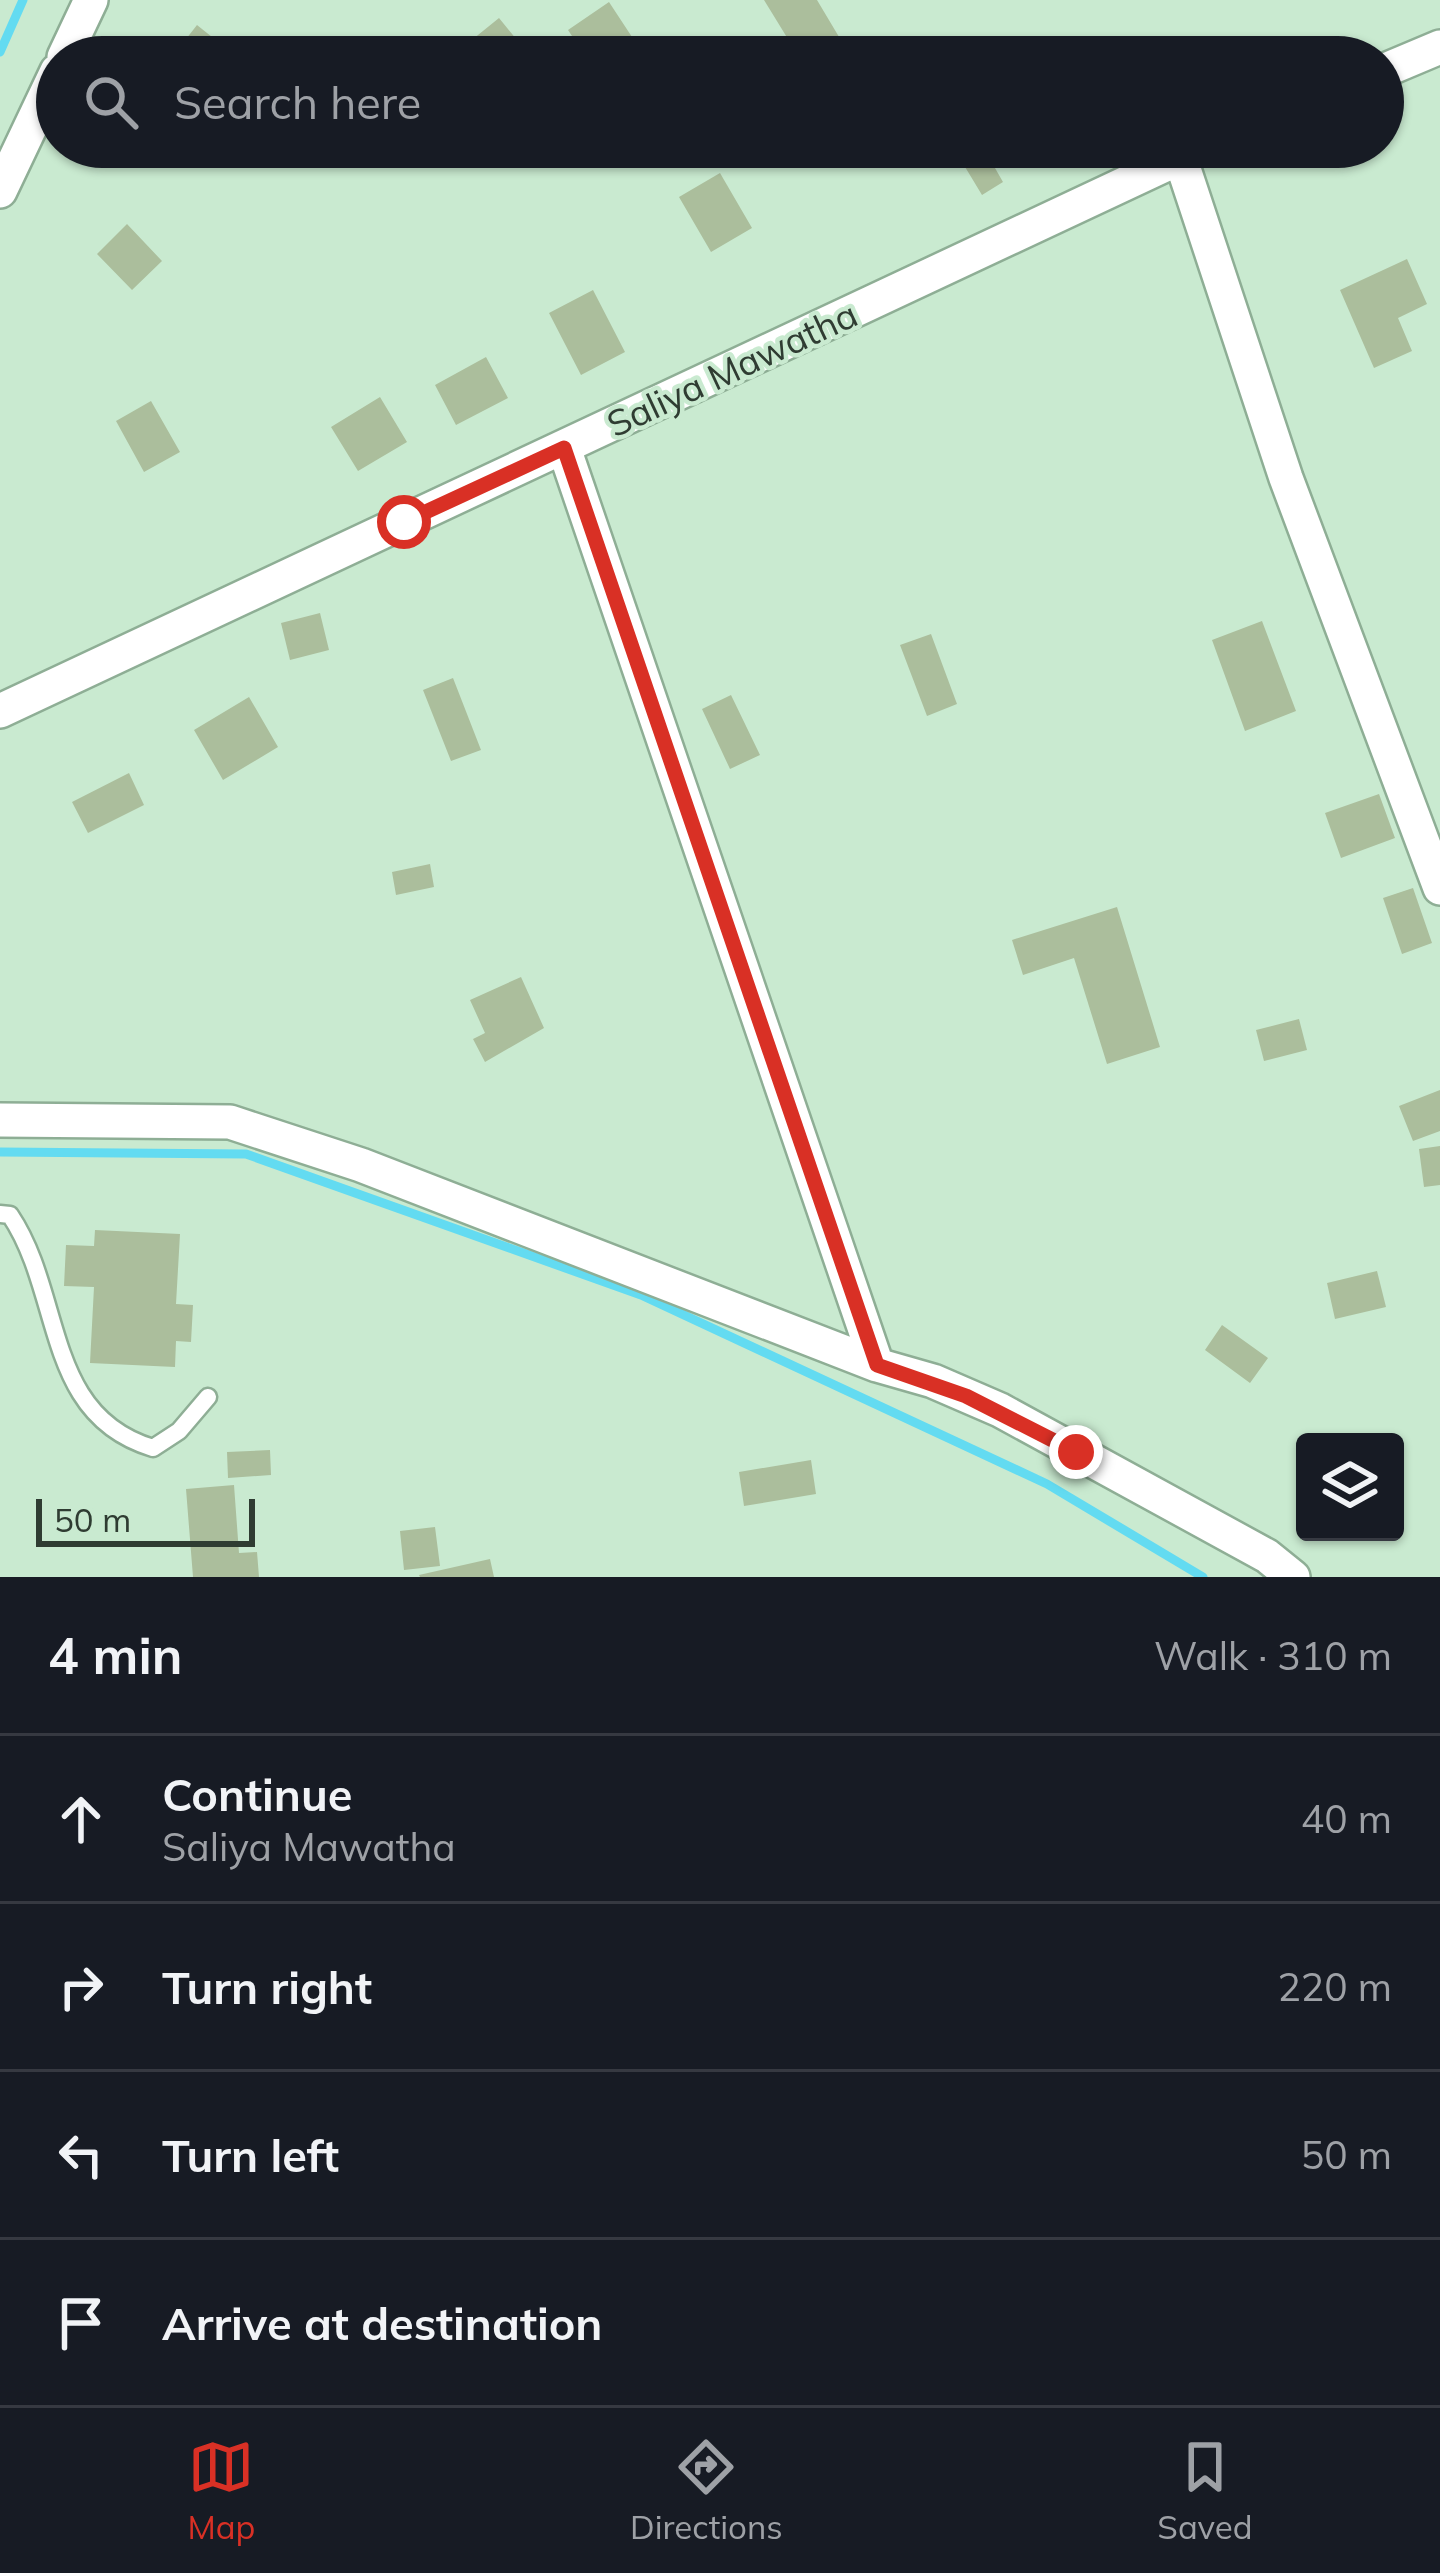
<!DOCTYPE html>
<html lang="en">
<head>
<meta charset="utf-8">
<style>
  body { margin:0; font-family:Mulish,sans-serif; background:#20242c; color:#f1f3f6 }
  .controls { position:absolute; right:36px; bottom:36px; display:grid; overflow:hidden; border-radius:12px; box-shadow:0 3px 9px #0004 }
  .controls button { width:108px; height:108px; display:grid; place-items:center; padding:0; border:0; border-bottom:3px solid #363941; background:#171b24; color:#f1f3f6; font:60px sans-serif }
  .scale { position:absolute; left:36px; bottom:30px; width:219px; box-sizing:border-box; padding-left:12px; border:6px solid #2f3c32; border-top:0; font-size:33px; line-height:42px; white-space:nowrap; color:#2f3c32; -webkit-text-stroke:9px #c9ead0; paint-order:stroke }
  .stop { position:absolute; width:36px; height:36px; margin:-27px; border:9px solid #d93025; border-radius:50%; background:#fff }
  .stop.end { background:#d93025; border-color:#fff; box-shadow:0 3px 12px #0008 }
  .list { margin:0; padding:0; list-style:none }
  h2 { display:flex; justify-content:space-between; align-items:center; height:156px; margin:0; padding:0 48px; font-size:51px }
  h2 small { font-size:39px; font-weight:400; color:#9ea1a6 }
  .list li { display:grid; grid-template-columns:78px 1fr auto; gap:36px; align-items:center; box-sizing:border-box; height:168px; padding:0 48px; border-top:3px solid #363941 }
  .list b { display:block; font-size:45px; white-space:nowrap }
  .list p { margin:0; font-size:39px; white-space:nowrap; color:#9ea1a6 }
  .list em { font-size:39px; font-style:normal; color:#9ea1a6 }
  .icon { flex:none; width:66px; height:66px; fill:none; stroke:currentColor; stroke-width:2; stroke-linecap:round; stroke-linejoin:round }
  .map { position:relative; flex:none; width:1440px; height:1577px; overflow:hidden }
  .search { position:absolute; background:#171b24; box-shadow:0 3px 9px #0004; left:36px; right:36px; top:36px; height:132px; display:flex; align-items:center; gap:30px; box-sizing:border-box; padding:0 42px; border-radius:66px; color:#9ea1a6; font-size:45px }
  .sheet { height:828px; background:#171b24 }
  nav { display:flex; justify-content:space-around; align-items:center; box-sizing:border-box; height:168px; border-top:3px solid #363941; background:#171b24; font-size:33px; color:#9ea1a6 }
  nav a { display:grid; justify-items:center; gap:6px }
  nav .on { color:#d93025 }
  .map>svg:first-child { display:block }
</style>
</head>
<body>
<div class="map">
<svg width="1440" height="1577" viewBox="0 0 1440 1577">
  <rect width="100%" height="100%" fill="#c9ead0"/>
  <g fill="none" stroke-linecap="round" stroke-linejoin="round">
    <path stroke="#63dbf1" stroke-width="9" d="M0,52L23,0
      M0,1152L246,1154L641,1295L1047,1484L1203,1577"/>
  </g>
  <path fill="#abbe9c" d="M764,0H817L851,57H799Z
    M609,2L632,37L603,57H586L568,30Z
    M499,18L525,50L516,57H461L457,52Z
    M197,25L237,57H172Z
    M953,147H983L1003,182L982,195Z
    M720,173L752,228L711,252L679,197Z
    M127,224L162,261L132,290L97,254Z
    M1407,259L1427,304L1398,318L1412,351L1374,368L1340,290Z
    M593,290L625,352L581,375L549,313Z
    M486,357L508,398L456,425L435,385Z
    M380,397L407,442L358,471L331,427Z
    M151,401L180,452L144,472L116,421Z
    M320,613L329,650L290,660L281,623Z
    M1262,621L1296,711L1245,731L1212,640Z
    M931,634L957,704L927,716L900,645Z
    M453,678L481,750L451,761L423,690Z
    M731,695L760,755L730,769L702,709Z
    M249,697L278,747L223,780L194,730Z
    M129,773L144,805L88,833L72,802Z
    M1379,794L1395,838L1341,858L1325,813Z
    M430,864L434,887L396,895L392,872Z
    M1413,888L1432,943L1402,954L1383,898Z
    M1117,907L1160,1047L1107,1064L1074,958L1023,975L1012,940Z
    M521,977L544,1028L485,1062L473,1039L485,1033L470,1000Z
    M1299,1019L1307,1050L1264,1061L1256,1030Z
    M1440,1090V1131L1413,1141L1399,1106Z
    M1440,1146V1185L1424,1187L1419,1149Z
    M95,1230L180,1234L176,1304L193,1305L191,1342L176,1341L175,1367L90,1363L94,1287L64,1286L66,1245L94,1246Z
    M1377,1271L1386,1307L1335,1319L1327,1283Z
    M1222,1325L1268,1358L1250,1383L1205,1350Z
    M270,1450L271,1475L228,1478L227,1452Z
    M811,1460L816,1494L744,1506L739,1472Z
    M234,1485L239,1553L257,1552L259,1577H193L186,1489Z
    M435,1527L440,1566L404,1570L400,1531Z
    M490,1559L494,1577H420L419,1575Z"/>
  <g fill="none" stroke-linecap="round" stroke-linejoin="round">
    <g stroke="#8eae95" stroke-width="21">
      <path id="lane" d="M0,1214L10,1215C64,1295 43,1415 153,1448L179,1431L208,1397"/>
    </g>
    <g stroke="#8eae95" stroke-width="38">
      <path id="street" d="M64,57L91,0
        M1383,71L1440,47
        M1180,157L1286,478L1440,888
        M0,191L57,71
        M564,448L877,1365
        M0,711L1203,147
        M0,1120L230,1122L361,1165L877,1365L933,1381L1000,1410L1267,1556L1293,1577"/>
    </g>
    <use href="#lane" stroke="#fff" stroke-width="16"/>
    <use href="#street" stroke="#fff" stroke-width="33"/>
  </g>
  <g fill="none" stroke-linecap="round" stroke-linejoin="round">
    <path stroke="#d93025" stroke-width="15" d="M404,522L564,448L877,1365L966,1396L1076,1452"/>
  </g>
  <g text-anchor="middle" stroke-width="9" stroke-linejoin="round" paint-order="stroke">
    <g font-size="36" fill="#2f3c32" stroke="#c9ead0">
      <text transform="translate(732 369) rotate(-25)" y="13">Saliya Mawatha</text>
    </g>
  </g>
</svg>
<div class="controls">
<button><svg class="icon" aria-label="layers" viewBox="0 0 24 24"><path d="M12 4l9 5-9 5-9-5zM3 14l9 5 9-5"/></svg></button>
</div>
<div class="scale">50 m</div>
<div class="stop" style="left:404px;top:522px"></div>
<div class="stop end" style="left:1076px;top:1452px"></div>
<div class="search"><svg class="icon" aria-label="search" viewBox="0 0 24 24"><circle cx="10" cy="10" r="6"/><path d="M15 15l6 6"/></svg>Search here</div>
</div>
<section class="sheet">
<h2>4 min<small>Walk · 310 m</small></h2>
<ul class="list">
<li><svg class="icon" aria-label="ahead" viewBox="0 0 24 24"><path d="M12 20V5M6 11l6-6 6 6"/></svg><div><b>Continue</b><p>Saliya Mawatha</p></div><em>40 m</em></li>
<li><svg class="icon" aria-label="right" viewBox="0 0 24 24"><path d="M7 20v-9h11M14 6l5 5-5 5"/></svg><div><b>Turn right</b></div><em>220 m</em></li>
<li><svg class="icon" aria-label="left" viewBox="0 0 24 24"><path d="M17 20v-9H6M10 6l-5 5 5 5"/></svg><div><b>Turn left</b></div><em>50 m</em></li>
<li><svg class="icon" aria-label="arrive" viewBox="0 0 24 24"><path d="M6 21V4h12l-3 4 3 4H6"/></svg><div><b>Arrive at destination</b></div></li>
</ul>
</section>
<nav>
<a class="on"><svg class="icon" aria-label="map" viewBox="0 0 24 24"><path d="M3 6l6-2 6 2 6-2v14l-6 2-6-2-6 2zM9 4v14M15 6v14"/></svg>Map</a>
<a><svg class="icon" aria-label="directions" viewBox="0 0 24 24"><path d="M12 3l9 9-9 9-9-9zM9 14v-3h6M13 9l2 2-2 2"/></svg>Directions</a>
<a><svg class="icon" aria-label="saved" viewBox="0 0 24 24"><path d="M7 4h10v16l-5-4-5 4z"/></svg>Saved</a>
</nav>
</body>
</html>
